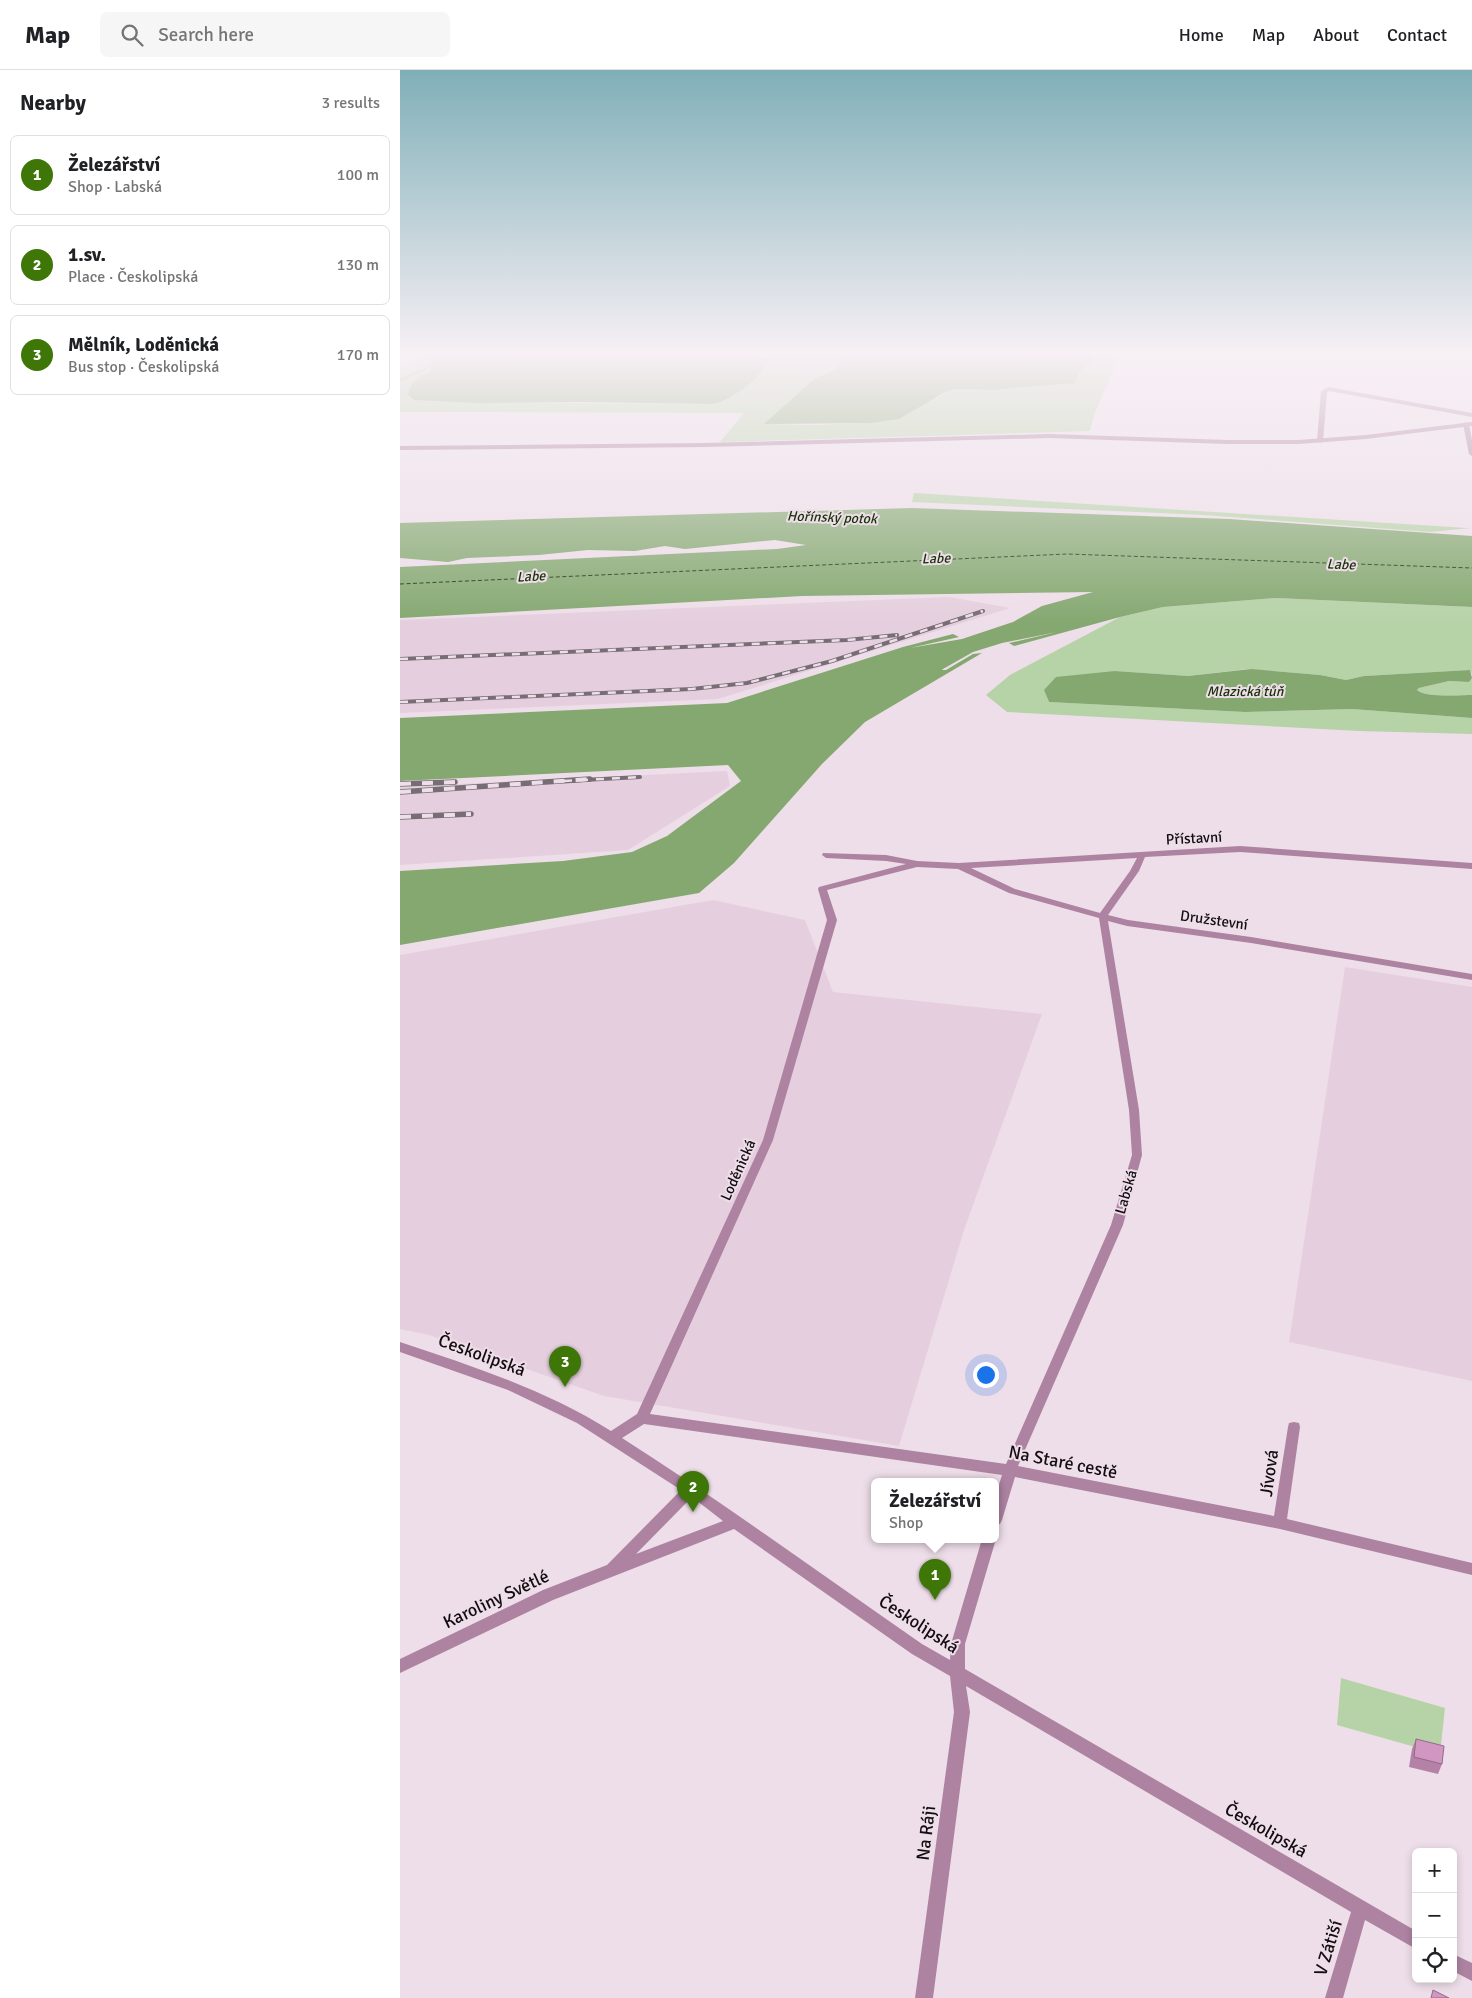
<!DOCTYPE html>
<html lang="en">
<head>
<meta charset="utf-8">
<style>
  body { margin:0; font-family:Signika,sans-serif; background:#f6f6f6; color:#202124 }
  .controls { position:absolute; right:15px; bottom:15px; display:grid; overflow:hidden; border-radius:8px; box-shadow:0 2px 8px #0003 }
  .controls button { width:45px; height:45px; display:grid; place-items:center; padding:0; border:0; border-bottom:1px solid #e0e0e0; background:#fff; color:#202124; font:25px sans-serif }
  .you { position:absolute; left:585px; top:1304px; width:18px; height:18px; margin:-12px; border:4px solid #fff; border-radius:50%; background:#1a73e8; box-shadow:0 0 0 8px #1a73e833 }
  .badge { display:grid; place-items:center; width:32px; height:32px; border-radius:50%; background:#3e7608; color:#fff; font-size:16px; font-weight:700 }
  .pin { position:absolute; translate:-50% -41px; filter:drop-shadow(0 1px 2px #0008) }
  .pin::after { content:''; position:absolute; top:26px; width:18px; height:15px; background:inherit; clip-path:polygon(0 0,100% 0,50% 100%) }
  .popup { position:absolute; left:471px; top:1408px; width:128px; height:65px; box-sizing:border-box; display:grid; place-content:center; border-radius:8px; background:#fff; filter:drop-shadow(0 1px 4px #0005); font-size:16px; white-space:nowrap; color:#757577 }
  .popup b { font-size:19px; color:#202124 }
  .popup::after { content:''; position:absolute; left:50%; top:100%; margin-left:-10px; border:10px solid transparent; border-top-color:#fff }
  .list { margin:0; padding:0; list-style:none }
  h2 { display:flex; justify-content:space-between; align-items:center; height:65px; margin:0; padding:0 20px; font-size:21px }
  h2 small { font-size:16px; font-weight:400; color:#757577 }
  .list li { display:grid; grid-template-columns:32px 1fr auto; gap:15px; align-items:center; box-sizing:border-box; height:80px; margin:0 10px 10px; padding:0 10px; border:1px solid #e0e0e0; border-radius:8px }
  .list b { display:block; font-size:19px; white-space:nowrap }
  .list p { margin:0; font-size:16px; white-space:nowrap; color:#757577 }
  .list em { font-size:16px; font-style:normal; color:#757577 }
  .icon { flex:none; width:28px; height:28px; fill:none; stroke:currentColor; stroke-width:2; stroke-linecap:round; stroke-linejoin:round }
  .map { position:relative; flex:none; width:1072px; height:1928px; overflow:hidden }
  header { display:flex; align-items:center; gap:30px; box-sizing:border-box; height:70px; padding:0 25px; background:#fff; border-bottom:1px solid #e0e0e0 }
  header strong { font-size:24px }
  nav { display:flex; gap:28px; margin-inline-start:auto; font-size:18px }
  .search { width:350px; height:45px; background:#f6f6f6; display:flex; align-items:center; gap:12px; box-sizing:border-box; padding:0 18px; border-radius:8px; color:#757577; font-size:19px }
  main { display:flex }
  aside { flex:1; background:#fff }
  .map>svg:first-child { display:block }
</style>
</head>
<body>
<header>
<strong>Map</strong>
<div class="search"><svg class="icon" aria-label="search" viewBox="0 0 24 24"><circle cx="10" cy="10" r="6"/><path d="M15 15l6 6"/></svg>Search here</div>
<nav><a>Home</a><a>Map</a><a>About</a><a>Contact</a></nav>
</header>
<main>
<aside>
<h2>Nearby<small>3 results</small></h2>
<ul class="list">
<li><span class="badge">1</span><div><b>Železářství</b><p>Shop · Labská</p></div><em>100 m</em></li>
<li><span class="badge">2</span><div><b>1.sv.</b><p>Place · Českolipská</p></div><em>130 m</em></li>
<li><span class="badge">3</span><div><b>Mělník, Loděnická</b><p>Bus stop · Českolipská</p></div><em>170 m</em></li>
</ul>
</aside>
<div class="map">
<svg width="1072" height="1928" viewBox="0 0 1072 1928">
  <rect width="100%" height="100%" fill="#eedee9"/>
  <path fill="#e5cfde" d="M549,527L610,538L318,629L0,643V550Z
    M327,701L330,716L228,780L0,795V717Z
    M313,830L405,850L433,922L642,944L564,1160L499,1376L204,1326L29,1265L0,1259V885Z
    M945,897L1072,917V1311L889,1272Z"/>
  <path fill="#b6d2a7" d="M25,285H40L35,287L31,295V301L14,310L56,332L313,334C334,329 354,312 367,294L360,286L355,285H443L434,300L413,310L365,354L411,355L471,353L499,349L524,333L541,326L547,321L556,319L594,320L622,318L677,305L695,285H722L718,289L694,345L690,361L320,372L344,343L0,342V298Z
    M514,423L1067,458H1071L1030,462L804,445L512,432Z
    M876,528L1072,537V604L1070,600L964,606L946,610L920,605L848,599L788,606L715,601L644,620L649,632L845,642L952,639L1072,648V664L959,661L607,642L586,625L610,605L720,547L763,537Z
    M1072,608V625C1060,625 1025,628 1017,620L1019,618L1049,611L1069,612Z
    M941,1608L1045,1638L1040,1684L937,1655Z"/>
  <path fill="#84a870" d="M40,285H355L367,288C366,307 329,331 313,334L179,332L78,333L14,330L8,325C10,311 19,307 31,301C28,294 33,287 40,285Z
    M443,285H695C689,299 679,295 675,313L594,320L557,319L547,321L499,349L471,353L364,354L413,310L434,300Z
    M512,438L829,449L1072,466V537L876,528L763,537L720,547L614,576L609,573L657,562L602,573L573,582L543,599L542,600H546L573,584L582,583L465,652L422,694L334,793L299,823L0,875V801L163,791L232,782L267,766L341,711L328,695L0,711V648L327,633L503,577L553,564L559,567L510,578L562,569L613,552L642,536L693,522L402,526L0,548V497L377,479L406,475L375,470L285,479L265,476L235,481L188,480L139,485L67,488L48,492L0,488V453Z
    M851,599L920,605L946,610L964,606L1070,600L1072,608L1069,612L1049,611L1019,618L1017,620C1025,628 1060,625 1072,625V648L952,639L845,642L649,632L644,620L656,607L715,601L788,606Z"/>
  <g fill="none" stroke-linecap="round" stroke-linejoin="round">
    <path stroke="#84a870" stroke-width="2" d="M0,310L35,294"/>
    <path stroke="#193108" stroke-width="1" stroke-dasharray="4 2.5" stroke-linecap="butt" d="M0,514L667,484L1072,498"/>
    <path fill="#ad83a1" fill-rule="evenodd" d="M928,317L1072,343V347L929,321L927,322L923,371L920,373L917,371L921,321Z
      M1066,352L1069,354L1072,370V386L1069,384L1063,354Z
      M840,776L1072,793V799L840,782L745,787L739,801L708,845L728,850L851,867L1072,904V910L851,873L727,856L708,851L739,1040L742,1085L723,1155L618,1396L874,1446L888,1357L889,1353L894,1352L899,1353L900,1357L887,1449L1072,1493V1505L880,1459L615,1407L602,1450L600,1454L595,1456V1427L602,1405L244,1354L222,1368C324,1433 422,1505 522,1574L550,1590L551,1574L582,1469H595V1467L596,1469L565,1574V1599L1016,1861V1879L965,1850L943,1928H925L951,1842L566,1616L570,1642L533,1928H515L554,1642L550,1606L512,1584L334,1459L153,1530L0,1603V1589L143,1520L207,1495L281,1420L177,1353L108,1320L0,1282V1272C72,1296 146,1320 211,1361L237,1344L363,1070L427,850L418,819L419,817L506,794L486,791L426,788L422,785L423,783L486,785L517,791L559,793ZM737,788L730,801L700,843L615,819L571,798ZM517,797L558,799L609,823L699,848L729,1040L732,1085L711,1155L606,1394L250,1344L373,1070L437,850L427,820ZM292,1427L323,1451L236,1484Z
      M1053,1884L1072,1893V1911L1053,1901Z"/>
    <path fill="#ad83a1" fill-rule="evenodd" d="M1072,352V356L966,369L898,374H828L650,368L304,377L0,380V376L304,373L650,364L828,370H898L966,365Z"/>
    <g stroke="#776d74" stroke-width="4">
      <path id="rail-far1" d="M0,589L447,570L497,565
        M0,632L292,619L347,613L432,591L583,541
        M164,711L240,707"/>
    </g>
    <g stroke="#776d74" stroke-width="5.5">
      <path id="rail" d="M0,714L55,712
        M0,722L190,709
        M0,747L71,744"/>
    </g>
    <use href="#rail-far1" stroke="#eedee9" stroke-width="2.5" stroke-dasharray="8" stroke-linecap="butt"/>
    <use href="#rail" stroke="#eedee9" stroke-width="4" stroke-dasharray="11" stroke-linecap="butt"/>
  </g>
  <path fill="#b482a7" d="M1016,1669L1042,1694L1038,1704L1009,1697L1012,1679Z"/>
  <path fill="#d197c2" stroke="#926a88" d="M1016,1669L1044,1676L1042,1694L1014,1687Z
    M1033,1920L1049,1928H1031Z"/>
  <linearGradient id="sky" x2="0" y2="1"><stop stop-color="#80afb8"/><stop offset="0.51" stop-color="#f7f0f5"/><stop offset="1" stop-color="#f7f0f5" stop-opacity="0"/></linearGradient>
  <rect width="1072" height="555" fill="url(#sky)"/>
  <g text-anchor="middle" stroke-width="4" stroke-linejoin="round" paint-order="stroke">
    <g font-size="14" font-style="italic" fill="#193108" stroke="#eedee9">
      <text transform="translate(432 447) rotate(2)" y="5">Hořínský potok</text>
      <text transform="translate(536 488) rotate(-2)" y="5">Labe</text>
      <text transform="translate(941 494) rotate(2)" y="5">Labe</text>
      <text transform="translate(131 506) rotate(-3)" y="5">Labe</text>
      <text x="845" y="626">Mlazická tůň</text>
    </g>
    <g font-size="15" fill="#130d11" stroke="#eedee9">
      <text transform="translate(794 768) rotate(-3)" y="5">Přístavní</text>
      <text transform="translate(814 850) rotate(8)" y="5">Družstevní</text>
      <text transform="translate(338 1100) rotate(-66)" y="5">Loděnická</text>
      <text transform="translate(726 1122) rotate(-74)" y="5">Labská</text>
    </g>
    <g font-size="18" fill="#130d11" stroke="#eedee9">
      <text transform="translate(82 1285) rotate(20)" y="6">Českolipská</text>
      <text transform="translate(663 1392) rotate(11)" y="6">Na Staré cestě</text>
      <text transform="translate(869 1403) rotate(-82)" y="6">Jívová</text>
      <text transform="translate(96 1529) rotate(-25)" y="6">Karoliny Světlé</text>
      <text transform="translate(519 1554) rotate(33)" y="6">Českolipská</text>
      <text transform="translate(866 1760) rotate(30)" y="6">Českolipská</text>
      <text transform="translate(526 1763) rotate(-83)" y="6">Na Ráji</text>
      <text transform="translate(928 1878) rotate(-73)" y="6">V Zátiší</text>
    </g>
  </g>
</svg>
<div class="controls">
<button>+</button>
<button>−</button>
<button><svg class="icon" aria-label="locate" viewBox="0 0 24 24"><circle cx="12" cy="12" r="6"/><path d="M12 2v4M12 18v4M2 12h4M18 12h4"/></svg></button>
</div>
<div class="you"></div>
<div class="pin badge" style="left:535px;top:1530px">1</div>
<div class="popup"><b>Železářství</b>Shop</div>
<div class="pin badge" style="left:293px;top:1442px">2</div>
<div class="pin badge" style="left:165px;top:1317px">3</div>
</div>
</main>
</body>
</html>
